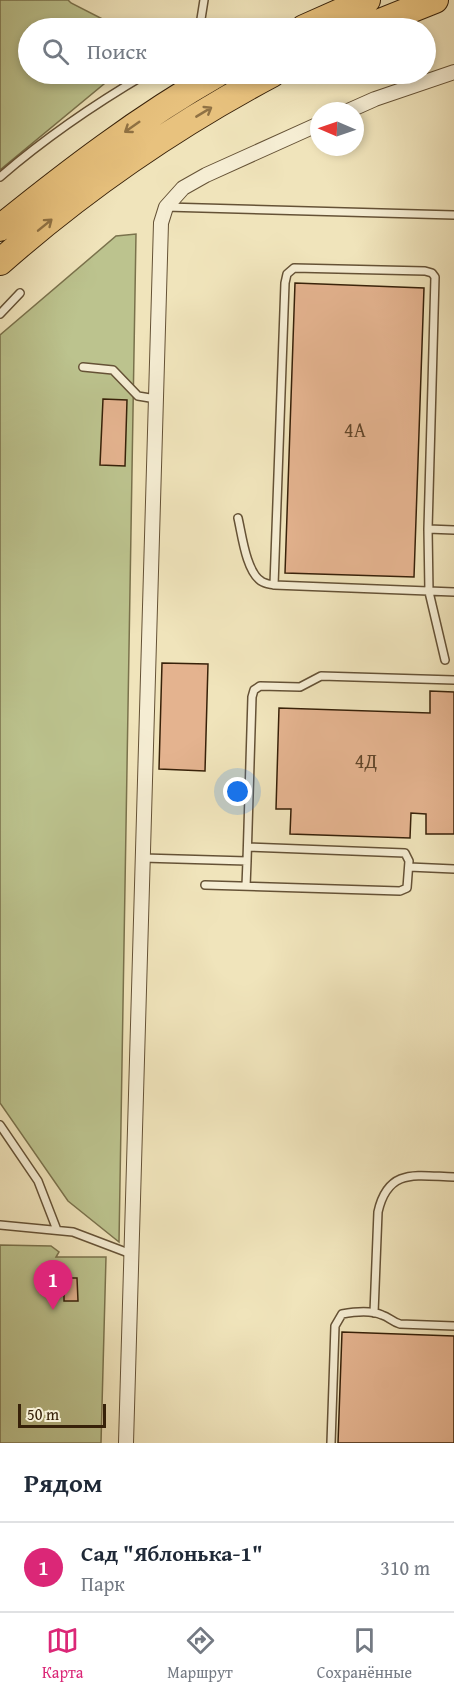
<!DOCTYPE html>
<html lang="ru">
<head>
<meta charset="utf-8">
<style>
  body { margin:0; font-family:"Gentium Book Plus",serif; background:#f2f2f3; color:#1f2937 }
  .compass { position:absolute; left:310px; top:102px; width:54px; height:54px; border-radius:50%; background:#fff; box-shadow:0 3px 9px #0003; rotate:272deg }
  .scale { position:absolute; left:18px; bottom:15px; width:88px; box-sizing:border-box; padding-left:6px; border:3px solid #372109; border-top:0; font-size:16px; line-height:21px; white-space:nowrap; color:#372109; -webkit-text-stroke:4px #f5edd3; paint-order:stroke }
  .you { position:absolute; left:238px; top:792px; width:21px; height:21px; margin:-15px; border:4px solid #fff; border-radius:50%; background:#1a73e8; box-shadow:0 0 0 9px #1a73e833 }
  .badge { display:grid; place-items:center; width:39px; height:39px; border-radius:50%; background:#db2777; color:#fff; font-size:20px; font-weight:700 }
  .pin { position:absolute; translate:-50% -50px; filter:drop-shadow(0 2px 3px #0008) }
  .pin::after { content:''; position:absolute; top:32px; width:21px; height:18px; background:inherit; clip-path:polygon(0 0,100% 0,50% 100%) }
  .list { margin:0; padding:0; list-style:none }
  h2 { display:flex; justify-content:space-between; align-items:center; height:78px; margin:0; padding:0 24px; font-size:26px }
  h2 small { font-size:20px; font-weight:400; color:#747a83 }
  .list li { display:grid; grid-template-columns:39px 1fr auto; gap:18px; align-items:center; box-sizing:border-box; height:90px; padding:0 24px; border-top:2px solid #e0e1e3 }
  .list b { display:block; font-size:22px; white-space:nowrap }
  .list p { margin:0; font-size:20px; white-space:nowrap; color:#747a83 }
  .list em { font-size:20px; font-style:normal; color:#747a83 }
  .icon { flex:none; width:33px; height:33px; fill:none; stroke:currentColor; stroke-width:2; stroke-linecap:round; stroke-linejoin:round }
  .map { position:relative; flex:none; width:454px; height:1443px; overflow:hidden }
  .search { position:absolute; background:#fff; box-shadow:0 3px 9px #0003; left:18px; right:18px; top:18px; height:66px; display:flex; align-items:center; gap:15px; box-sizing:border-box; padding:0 21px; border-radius:33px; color:#747a83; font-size:22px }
  .sheet { height:168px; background:#fff }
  nav { display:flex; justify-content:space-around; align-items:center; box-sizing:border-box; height:84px; border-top:2px solid #e0e1e3; background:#fff; font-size:16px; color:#747a83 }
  nav a { display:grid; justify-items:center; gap:3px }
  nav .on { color:#db2777 }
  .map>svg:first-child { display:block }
</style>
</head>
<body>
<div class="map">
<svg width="454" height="1443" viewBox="0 0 454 1443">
  <rect width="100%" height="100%" fill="#f0e4bb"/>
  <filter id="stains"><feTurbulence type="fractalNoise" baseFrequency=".00333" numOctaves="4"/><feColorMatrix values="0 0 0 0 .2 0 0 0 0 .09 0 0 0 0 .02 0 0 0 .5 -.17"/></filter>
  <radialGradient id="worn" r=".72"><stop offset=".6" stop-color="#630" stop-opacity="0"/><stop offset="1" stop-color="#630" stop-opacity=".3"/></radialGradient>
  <path fill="#bcc38e" stroke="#7a724c" stroke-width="1.5" d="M0,0H68L71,3L120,28H28V74H116L0,170Z
    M136,234L119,1242L68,1201L0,1103V335L116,236Z
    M0,1245L51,1246L59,1252L56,1257H106L101,1443H0Z"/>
  <path fill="#e4b38f" stroke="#372109" stroke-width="1.5" d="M295,283L424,288L414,577L285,573Z
    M103,399L127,400L125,466L100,465Z
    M162,663L208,664L205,771L159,769Z
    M430,691L454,692V834H426V814L411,813L410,838L290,834L291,809H276L279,708L430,713Z
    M64,1278H77L78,1301H64Z
    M342,1332L454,1336V1443H338Z"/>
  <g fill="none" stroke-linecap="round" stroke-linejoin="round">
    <g stroke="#655236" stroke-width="10">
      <path id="lane" d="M197,28L201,19L204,0
        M0,177C45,138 95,104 146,74
        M166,207L454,215
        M0,314L20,293
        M83,367L113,370L138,396L156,399
        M238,518C242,535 246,571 261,581C265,584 270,584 274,585L454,592
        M274,585L285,283L287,274L294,268L425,271L432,273L435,277L428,529
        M445,660L429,592L428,529L454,530
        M143,858L247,861L252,697L254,690L260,686L300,687L321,676L454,680
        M409,867L454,869
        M205,885L400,891L407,888L409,861L405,853L248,847
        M246,886L247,861
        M0,1125L38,1181L57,1230
        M0,1225L73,1232L131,1254
        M374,1313L378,1212C388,1167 417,1176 454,1177
        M331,1443L335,1326L342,1314C353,1312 371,1310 382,1315C389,1317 392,1322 400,1324L454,1326"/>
    </g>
    <g stroke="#655236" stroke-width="16">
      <path id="street" d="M348,111L375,99L454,72
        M126,1443L161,223L166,207L183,188L206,175L319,124"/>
    </g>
    <g stroke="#372109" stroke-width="28">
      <path id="highway" d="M304,28L367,0
        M365,28L435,0
        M0,228C69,172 140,118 217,74
        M0,262C83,189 174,126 272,74"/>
    </g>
    <use href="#lane" stroke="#f5edd3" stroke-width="7"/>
    <use href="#street" stroke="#f5edd3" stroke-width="14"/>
    <use href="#highway" stroke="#e8c27e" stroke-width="26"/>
  </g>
  <defs><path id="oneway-shaft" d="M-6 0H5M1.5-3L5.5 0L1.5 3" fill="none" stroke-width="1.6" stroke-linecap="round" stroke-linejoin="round" transform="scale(1.5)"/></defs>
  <g stroke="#907244">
    <use href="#oneway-shaft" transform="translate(204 112) rotate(-31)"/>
    <use href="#oneway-shaft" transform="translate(132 127) rotate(145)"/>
    <use href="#oneway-shaft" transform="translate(45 225) rotate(-39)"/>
  </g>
  <g text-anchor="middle" stroke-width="6" stroke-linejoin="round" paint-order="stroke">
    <g font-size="20" fill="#62462a">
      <text x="355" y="437">4А</text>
      <text x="366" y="768">4Д</text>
    </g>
  </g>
  <rect width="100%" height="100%" filter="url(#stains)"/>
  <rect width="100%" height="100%" fill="url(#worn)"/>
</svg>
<svg class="compass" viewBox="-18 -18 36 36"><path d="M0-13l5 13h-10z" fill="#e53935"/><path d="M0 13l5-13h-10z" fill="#747a83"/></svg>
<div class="scale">50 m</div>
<div class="you"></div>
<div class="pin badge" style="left:53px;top:1310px">1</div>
<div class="search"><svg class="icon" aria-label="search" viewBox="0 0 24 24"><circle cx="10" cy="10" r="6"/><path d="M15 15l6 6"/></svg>Поиск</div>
</div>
<section class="sheet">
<h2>Рядом<small></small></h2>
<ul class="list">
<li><span class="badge">1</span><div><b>Сад &quot;Яблонька-1&quot;</b><p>Парк</p></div><em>310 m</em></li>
</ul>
</section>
<nav>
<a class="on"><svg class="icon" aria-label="map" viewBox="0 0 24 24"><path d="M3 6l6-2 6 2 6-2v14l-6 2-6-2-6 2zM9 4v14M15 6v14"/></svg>Карта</a>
<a><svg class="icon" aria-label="directions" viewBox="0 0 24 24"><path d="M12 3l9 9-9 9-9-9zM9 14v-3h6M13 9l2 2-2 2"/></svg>Маршрут</a>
<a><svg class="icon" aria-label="saved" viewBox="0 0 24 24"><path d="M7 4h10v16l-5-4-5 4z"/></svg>Сохранённые</a>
</nav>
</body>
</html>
